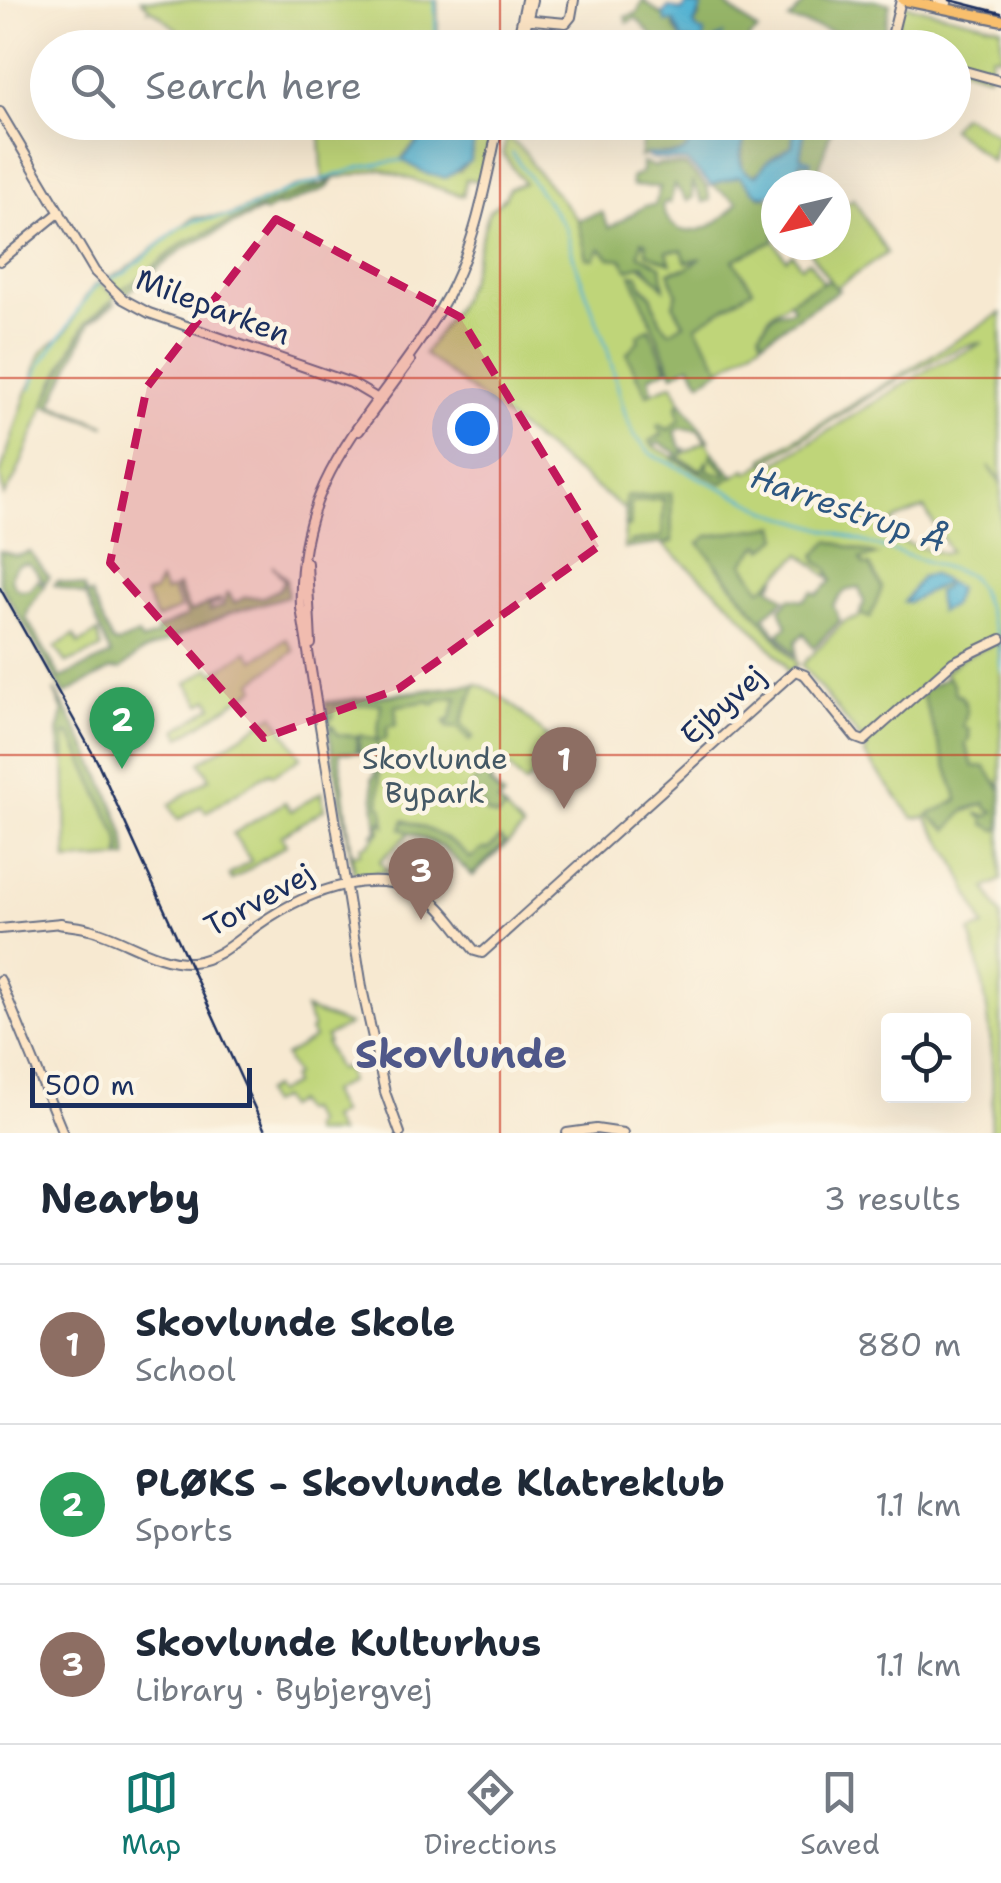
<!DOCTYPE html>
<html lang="en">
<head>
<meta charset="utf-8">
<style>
  body { margin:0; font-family:"Shantell Sans",sans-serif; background:#f2f2f3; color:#1f2937 }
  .controls { position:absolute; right:30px; bottom:30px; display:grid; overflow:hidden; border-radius:10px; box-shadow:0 10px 40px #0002 }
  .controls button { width:90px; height:90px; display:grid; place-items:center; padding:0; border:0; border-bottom:2px solid #e0e1e3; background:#fff; color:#1f2937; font:50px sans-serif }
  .compass { position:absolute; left:761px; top:170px; width:90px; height:90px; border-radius:50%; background:#fff; box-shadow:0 10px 40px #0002; rotate:236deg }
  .scale { position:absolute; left:30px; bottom:25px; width:222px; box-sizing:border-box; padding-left:10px; border:5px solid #1b2f5e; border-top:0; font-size:28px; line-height:35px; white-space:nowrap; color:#1b2f5e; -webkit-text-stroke:8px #fcf5e5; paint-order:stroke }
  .you { position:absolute; left:472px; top:428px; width:35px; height:35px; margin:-25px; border:8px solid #fff; border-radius:50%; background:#1a73e8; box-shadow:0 0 0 15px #1a73e833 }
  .badge { display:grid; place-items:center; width:65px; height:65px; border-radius:50%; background:#0f766e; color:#fff; font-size:32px; font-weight:700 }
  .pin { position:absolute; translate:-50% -82px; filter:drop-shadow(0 2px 5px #0008) }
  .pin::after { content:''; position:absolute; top:52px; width:35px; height:30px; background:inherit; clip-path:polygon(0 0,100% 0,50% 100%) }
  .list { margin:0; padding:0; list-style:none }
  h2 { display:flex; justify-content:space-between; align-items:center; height:130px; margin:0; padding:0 40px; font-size:42px }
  h2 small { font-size:32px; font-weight:400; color:#747a83 }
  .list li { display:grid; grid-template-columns:65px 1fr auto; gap:30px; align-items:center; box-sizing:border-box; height:160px; padding:0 40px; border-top:2px solid #e0e1e3 }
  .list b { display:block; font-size:38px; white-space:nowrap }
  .list p { margin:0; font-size:32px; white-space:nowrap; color:#747a83 }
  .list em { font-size:32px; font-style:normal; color:#747a83 }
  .icon { flex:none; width:55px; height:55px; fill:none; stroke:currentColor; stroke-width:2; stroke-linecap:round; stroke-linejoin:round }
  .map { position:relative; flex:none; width:1001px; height:1133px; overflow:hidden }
  .search { position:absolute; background:#fff; box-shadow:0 10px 40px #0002; left:30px; right:30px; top:30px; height:110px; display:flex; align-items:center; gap:25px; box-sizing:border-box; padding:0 35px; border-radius:55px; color:#747a83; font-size:38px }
  .sheet { height:610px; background:#fff }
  nav { display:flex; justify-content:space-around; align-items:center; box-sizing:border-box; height:140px; border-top:2px solid #e0e1e3; background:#fff; font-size:28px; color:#747a83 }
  nav a { display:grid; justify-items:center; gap:5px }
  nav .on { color:#0f766e }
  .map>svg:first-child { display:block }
</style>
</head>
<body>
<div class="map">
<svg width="1001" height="1133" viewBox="0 0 1001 1133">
  <rect width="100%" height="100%" fill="#fcf5e5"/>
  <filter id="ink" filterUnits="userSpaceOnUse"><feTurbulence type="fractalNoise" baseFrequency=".01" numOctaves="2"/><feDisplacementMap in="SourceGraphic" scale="20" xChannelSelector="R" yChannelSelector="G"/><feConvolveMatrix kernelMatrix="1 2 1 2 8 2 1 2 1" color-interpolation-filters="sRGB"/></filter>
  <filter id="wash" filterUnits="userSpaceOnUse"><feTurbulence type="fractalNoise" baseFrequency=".0048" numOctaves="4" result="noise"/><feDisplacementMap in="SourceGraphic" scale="40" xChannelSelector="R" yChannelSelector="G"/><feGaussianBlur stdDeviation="2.25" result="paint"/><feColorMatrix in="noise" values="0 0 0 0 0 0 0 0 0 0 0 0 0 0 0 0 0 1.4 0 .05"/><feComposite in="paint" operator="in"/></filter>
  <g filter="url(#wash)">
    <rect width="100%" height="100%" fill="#f7e9d1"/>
    <path fill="#bfd579" stroke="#6d826c" stroke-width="2.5" fill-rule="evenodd" d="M141,0H437L438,47H199L153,10H148L149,7Z
      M901,4L1001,27V56L992,55L988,75L954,65V48H895Z
      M962,115L998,135L991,161L951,128Z
      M319,123H435L402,158L460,171C475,156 477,138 462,123H486L493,128L482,181L466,179L463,196L380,169L323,181Z
      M507,137L526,153L532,165L578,220L587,258L599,248C630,264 638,258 663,286L661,266L638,254L642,241L670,262L666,251L683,249L706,257L687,268L675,270L670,279L677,294L673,304L684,324L670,332L660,321L651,295L632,274L670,368H667L665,362L639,340L636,376L642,380L647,394L673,384L681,401L677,405L680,420L668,430L660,425L662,434L650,441L653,446L722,483L746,469L748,473L764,463L771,466L930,368L983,343C943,342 806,440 765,462L763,459L1001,313V481L989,466L1001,484V637L964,652L920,689L958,800L929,816L953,821L965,809L967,811L986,803L994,811L989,817L979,815L996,830L1001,828V880L986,888L1001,916V1133H990C997,1067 989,995 970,932L984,927L953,858L926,817L913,818L865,755L867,747L802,665L845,621L858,618L860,614L870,618L864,565L860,559L865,555L829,542L817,562L828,569L829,578L801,554L761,590L743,563L761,543L763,549L776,526L717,567L798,664L788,672L785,664L729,602L663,545L672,541L671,493L626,497L625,510L424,354L458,304L470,278L489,211L505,198L509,188L524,183L503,154ZM924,508L950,551L944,554L890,539V526L896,519Z
      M318,182V185L183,243L128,287L118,291L106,278L123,272L193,218L229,216L294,188Z
      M853,199L887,253L835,288L805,245H836V210Z
      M774,241L786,259L792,254L801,266L809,261L824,283L812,291L808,289L771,314L760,332L762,341L721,369L695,326L753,289L733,260Z
      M99,282L116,297L86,322L55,380L16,476L4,496L0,475L27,391C36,379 34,366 41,354C47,344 56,342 64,334C78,317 81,296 99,282Z
      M706,441L713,452L710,457L726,472L725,476L707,470V460L702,470L678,457Z
      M664,499L662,538L631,542L628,548L624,549L625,526H630L631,502Z
      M160,581L165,592L172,589L180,609L157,619L145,594L154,592Z
      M98,632L101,649L67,663L55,647L74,635L79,644Z
      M286,639L294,651L253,682L256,688L181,737L177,730L213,706L209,699L201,704L187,683L210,668L214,673L247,651L254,660Z
      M1001,641V790L997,782L973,766L965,743L969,740V730L963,726L961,696L955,694L953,684L944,673L962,658Z
      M477,684C510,695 541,733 568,758L555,771L547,763L525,784L508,766L503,767L490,782L504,797L499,803L523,829L473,876L442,847L410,833L380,861L388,872H375L374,877L362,878L354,873L350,855L361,853V846L367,845L380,832L378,752L334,751L325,702Z
      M274,715L301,757L273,775L270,772L206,812L201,806L178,820L169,805L210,778L200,762Z
      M65,734L71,735L120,841V858L67,861Z
      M322,792L324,809L281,836L286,845L232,880L229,875L251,861L233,834L285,802L291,811Z
      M305,1009L349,1025L326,1037L328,1042L326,1044L338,1070L346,1067L349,1081L330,1092L340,1113L330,1119L338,1133H312L311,1127L315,1124L307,1110L301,1111L295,1102L286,1107L281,1098L269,1104L264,1093L272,1088L276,1093L293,1084L291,1078L295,1075L285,1056L314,1038L310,1031L313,1028Z"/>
    <path fill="#97b669" stroke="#597264" stroke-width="2.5" d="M643,0L660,14L663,13L666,22L674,21V28L682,40L700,43L704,47H663L636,18L627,23L625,17L637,13Z
      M687,0H720L758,31L749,38L748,44L752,47H708L694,24L700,16L698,7L687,4Z
      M807,0H872L890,4L882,45L789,20Z
      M673,123H693C691,171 670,146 640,157L643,137L673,136Z
      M751,123H795L792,146L773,157L765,168L752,176L742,168V142Z
      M806,123H833L814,185L795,182L784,185L796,176L800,161L810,162L800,158Z
      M642,163L656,167L658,164L686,166L707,187L710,200L703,202L692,181L693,198L687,201L675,185L670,203L665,202L662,206C675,250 719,228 738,202L711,185L739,175L761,197L767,196L776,209L774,241L733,260L753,289L696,326L721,369L701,382L690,365L673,374L631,274L638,275L642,287L651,295L660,321L670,332L684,323L673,304L677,294L669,272L687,268L702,258L686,262L682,250L667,251L670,263L646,253V243L642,241L639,254L661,266L664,288L643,264L628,270L622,259L610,258L600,248L594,259L587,258L578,220L602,212L609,228L645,206L655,205L660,187L632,186L631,178L642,172Z
      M333,181L327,188L279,207L277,205L265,213L261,211L184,248L130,291L124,295L118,291L141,278L183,243L271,203Z
      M828,280L839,290L762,341L760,332C772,318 770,310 790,311L793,308L789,301Z
      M112,301L115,303L90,323L52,404L106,426L44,405L87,322Z
      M649,328L667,369L649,377L652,391L647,395C641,379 632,370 627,353L639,340L637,336Z
      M681,401L709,440L706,441L698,430L680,428L675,432L681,448L685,449L678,458L701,470L709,460L707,470L725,476L726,472L710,456L713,452L734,476L722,483L673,459L677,453L659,443L653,446L650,441L662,435L657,426L660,424L668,430L680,420L677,405Z
      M671,493L672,542L628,548L630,542L662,537L664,499L631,502L630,527L625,526L626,497Z
      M776,526L779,538L764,549L760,544L743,563L761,589L777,577L770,587L785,599L764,616L792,657L699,543L708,536Z
      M829,541L877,555L861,559L864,565H870L882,588L870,618L860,614L864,602L859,587L845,591L833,605L840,621L813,648L804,633L796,641V657L779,633L787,626L780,609L790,598L804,600L813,591L817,595L832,581L828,569L817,562L815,555Z
      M0,551L17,556L30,552L49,577L45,583C36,575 34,557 16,566C9,575 10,584 20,590L30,589L38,580L44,586L29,608L26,618L61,678L111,655L86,596L54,585L57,581L84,587L86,595L91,594L112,642L117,644L138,635L142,641L157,635L156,630L187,616L175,588L178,586L190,612L220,599L221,602L210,606V611L223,606L226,594L229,593L234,603L245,597H263L280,589L284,580L272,565L286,578L288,596L231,613L140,653L121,669L110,670L65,694L0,584Z
      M947,677L953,684L955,693L964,699L967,712L963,726L969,730V740L965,744L973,766L985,767L1001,790V828L996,830L984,824V819L977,813L989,816L994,811L987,809L985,803L965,810L948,830L928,815L958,800L921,692Z
      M476,684L461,723L473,737L470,741L458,728L447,727L445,721L450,720L457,697L437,700L436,704H431L430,701L396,706V725L387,727L386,739L378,741L380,805L383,808L385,825L381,821L378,826L381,830L372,835L377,831L372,778L375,775L374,756L359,753V735L377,740L381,703L334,707L333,718L328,720L326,704Z
      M54,690C73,720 132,827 127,858H121L120,841L71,735L65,734V759L61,758L58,732L63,712Z
      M332,725L338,735L357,736V752L339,753L354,871L329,733Z
      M491,760L501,769L489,783L502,797L498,802L506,810L497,817L486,813L482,800H466L462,795L479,777L489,773L484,767Z
      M404,820C428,829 453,839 470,858L483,849H489L500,838L505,843L472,875L442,847L401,829Z"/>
    <path fill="#56b5d4" stroke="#387299" stroke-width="2.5" d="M687,4L702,7L694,24L696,29L704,33L703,42L708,45L724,34L708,47L700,43L682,40L674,21L666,22L663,13L669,7L682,11Z
      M806,122L800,157L811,161L810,164L800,161C796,174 791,185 776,185V191C756,203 753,187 739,176L711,185L687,162L649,158L647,154C680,156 690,159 693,123H751C745,140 728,170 756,176L768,161L792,146L795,123Z
      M435,123H462L475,139L470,161L446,178L427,174L402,160Z
      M931,574L958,588L951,606L939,612L937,592L945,587V583L909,602H904L921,577Z"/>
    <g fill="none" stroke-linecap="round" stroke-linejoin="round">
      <path stroke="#56b5d4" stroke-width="2.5" d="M435,0L436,48
        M483,122L488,126
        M512,153L566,228L574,260L607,348L626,417L635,436L651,454L773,513L969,575L979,588L998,638L1001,672
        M109,279L125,273L180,228L194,221L232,216L282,193L361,167L402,160
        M31,389C39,360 51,351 67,328C78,311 85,297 99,283"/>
    </g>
  </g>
  <g filter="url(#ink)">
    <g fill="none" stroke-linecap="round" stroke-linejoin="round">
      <g stroke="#687086" stroke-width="12">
        <path id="secondary" d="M938,0L947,3
          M522,19L566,23L571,17L574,0
          M516,48L526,0
          M521,48L532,0
          M889,48L901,0
          M954,68L1001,81
          M0,112L95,272L123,299L149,313L351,383L378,399
          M0,261L60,212
          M359,431L410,361
          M307,563L311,644
          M59,924C69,926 79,926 89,929C122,937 157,964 192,962C218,960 238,939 258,925C306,891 384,859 436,904C451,918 462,936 475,951L482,953L795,671L805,675L856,738L864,741L953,662L1001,639
          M0,929L61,923
          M0,980L63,1133
          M400,1133L385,1092L363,993L301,608C295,465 385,409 447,297C476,243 486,182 499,122
          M567,1133L596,1129L623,1133"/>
      </g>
      <g stroke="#687086" stroke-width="14">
        <path id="primary" d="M903,0L1001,20"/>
      </g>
      <use href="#secondary" stroke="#fde5c5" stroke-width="8"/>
      <use href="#primary" stroke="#f9bf6d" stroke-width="9"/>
      <path stroke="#1b2f5e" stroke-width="2.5" d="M950,0L1001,13
        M0,588L97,761L266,1133"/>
    </g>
  </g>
  <path fill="#c2185b" fill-opacity="0.2" stroke="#c2185b" stroke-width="8" stroke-dasharray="20 12" stroke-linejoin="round" d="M276,219L460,317L599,546L398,689L264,738L110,563L147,387Z"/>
  <path fill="none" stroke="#c8321e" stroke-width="2.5" stroke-opacity="0.55" d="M500,0V48M500,122V1133M0,378H1001M0,755H1001"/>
  <g text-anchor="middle" stroke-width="9" stroke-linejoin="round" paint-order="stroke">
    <g font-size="30" fill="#1b2f5e" stroke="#fcf5e5">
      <text transform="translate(213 307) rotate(21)" y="10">Mileparken</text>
      <text transform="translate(723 705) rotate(-42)" y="10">Ejbyvej</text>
      <text transform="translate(259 900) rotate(-29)" y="10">Torvevej</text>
    </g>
    <g font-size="30" fill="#445865" stroke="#fcf5e5">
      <text x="435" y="769">Skovlunde<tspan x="435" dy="34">Bypark</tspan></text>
    </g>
    <g font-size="32" font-style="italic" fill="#2d5781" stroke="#fcf5e5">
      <text transform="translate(848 509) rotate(19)" y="11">Harrestrup Å</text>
    </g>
    <g font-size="40" font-weight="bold" fill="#4f5889" stroke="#fcf5e5">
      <text x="461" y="1068">Skovlunde</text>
    </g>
  </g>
</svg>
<div class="controls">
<button><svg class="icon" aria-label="locate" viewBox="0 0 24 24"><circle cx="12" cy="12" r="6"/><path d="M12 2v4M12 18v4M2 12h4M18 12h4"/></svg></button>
</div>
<svg class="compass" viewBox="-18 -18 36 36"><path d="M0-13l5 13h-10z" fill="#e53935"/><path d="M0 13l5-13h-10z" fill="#747a83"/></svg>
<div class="scale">500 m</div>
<div class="you"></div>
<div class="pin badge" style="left:564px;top:809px;background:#8d6e63">1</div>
<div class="pin badge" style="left:122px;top:769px;background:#2e9e5b">2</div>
<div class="pin badge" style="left:421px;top:920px;background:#8d6e63">3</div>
<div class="search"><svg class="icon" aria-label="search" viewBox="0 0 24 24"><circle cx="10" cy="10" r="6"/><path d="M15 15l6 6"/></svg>Search here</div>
</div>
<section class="sheet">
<h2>Nearby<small>3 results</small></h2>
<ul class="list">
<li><span class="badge" style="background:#8d6e63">1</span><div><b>Skovlunde Skole</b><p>School</p></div><em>880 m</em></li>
<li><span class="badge" style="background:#2e9e5b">2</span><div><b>PLØKS - Skovlunde Klatreklub</b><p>Sports</p></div><em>1.1 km</em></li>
<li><span class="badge" style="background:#8d6e63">3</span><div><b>Skovlunde Kulturhus</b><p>Library · Bybjergvej</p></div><em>1.1 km</em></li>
</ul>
</section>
<nav>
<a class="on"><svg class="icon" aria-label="map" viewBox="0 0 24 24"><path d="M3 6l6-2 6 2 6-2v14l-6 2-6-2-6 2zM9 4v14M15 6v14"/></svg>Map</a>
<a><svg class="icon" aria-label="directions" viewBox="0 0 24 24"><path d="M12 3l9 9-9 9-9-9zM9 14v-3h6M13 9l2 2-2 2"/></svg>Directions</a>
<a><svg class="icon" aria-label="saved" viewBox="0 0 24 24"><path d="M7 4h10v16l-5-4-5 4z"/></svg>Saved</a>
</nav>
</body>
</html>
